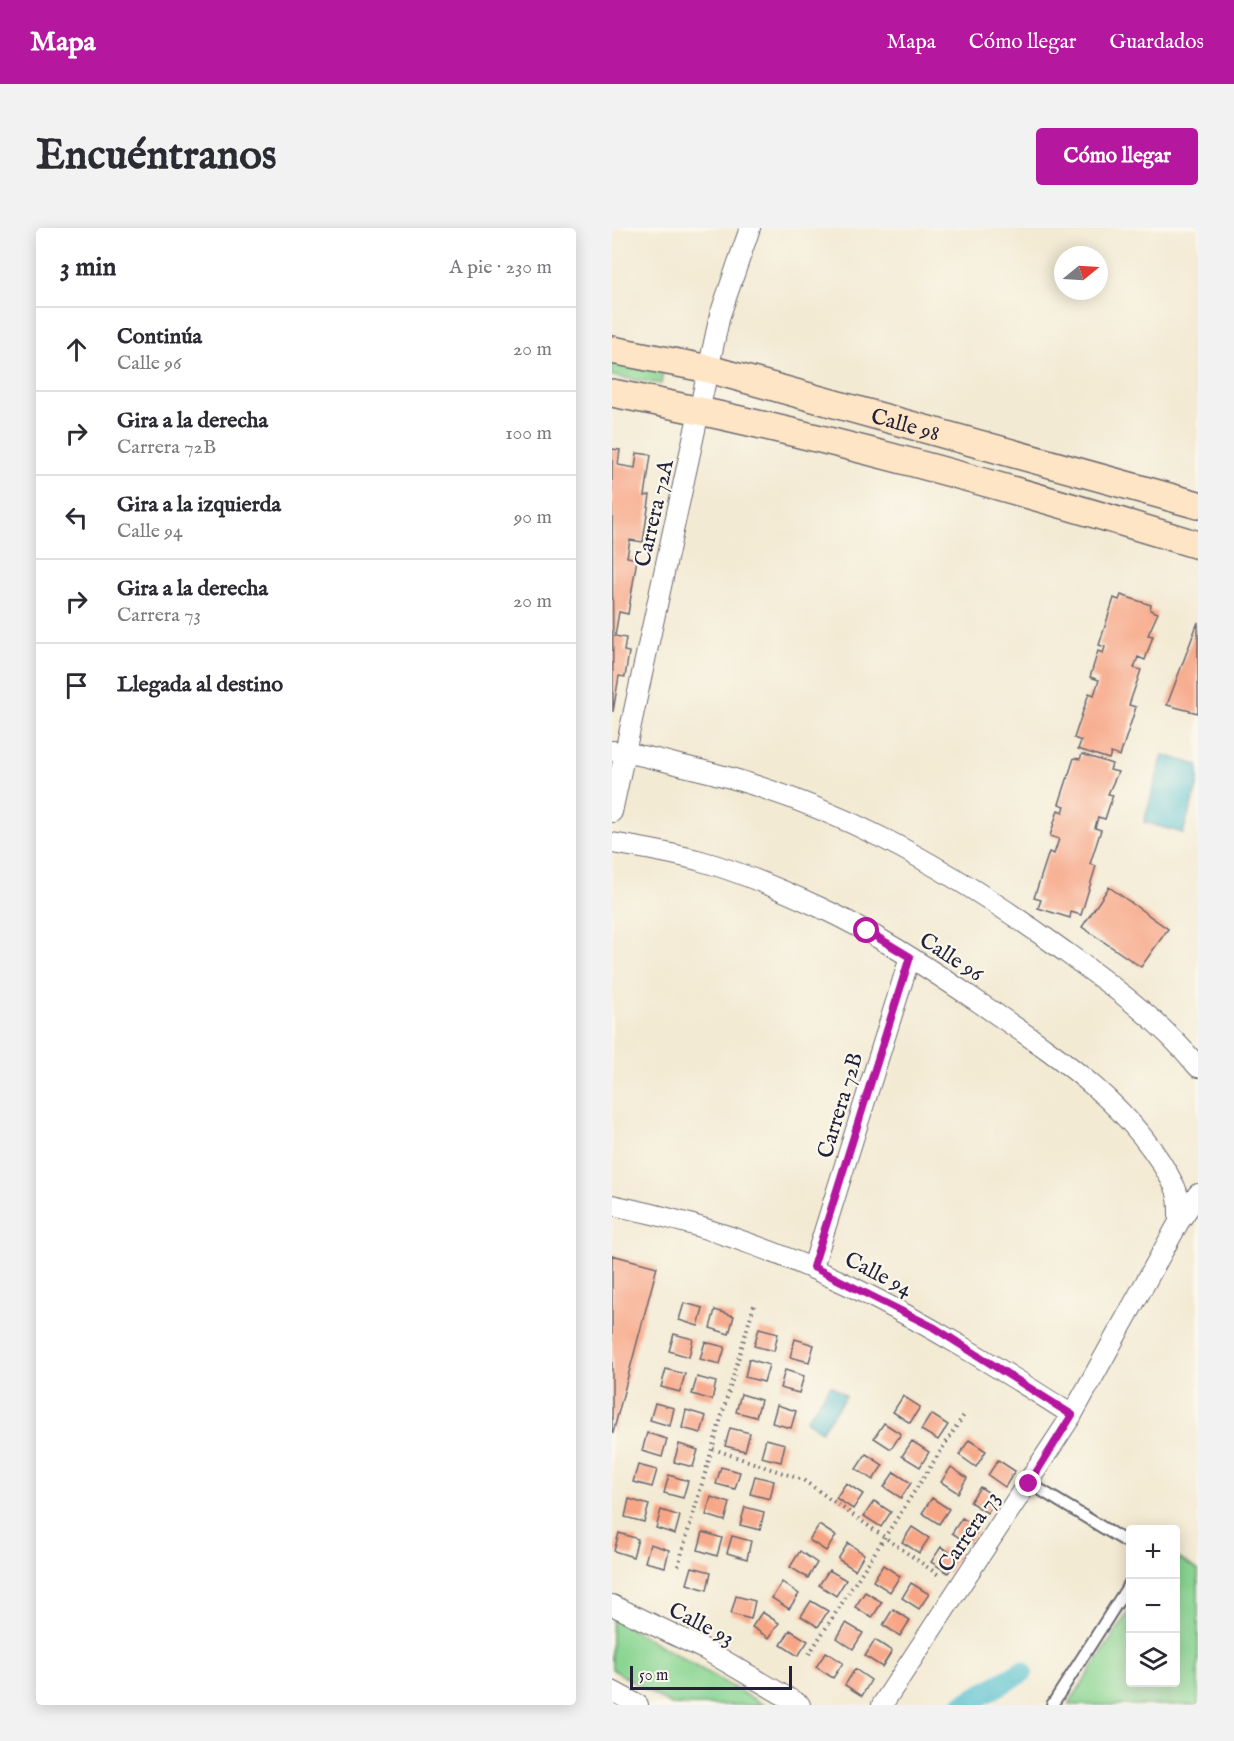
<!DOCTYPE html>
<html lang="es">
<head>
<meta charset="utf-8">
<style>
  body { margin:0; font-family:"IM FELL English",serif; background:#f2f2f3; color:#2b2b33 }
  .controls { position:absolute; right:18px; bottom:18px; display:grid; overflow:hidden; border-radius:6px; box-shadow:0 3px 15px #0003 }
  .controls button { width:54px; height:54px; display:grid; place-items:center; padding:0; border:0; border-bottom:2px solid #e1e1e2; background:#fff; color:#2b2b33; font:30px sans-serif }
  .compass { position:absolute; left:442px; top:18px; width:54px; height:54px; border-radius:50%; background:#fff; box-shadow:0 3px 15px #0003; rotate:72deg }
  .scale { position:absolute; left:18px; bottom:15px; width:162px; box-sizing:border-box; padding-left:6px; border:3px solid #22223b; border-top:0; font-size:16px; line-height:21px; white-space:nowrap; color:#22223b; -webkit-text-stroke:4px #fbf7ec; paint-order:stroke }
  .stop { position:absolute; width:18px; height:18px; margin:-14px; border:4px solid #b5179e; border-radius:50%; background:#fff }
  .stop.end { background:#b5179e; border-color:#fff; box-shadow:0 2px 6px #0008 }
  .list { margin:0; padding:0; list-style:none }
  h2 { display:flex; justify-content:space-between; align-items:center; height:78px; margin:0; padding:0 24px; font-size:26px }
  h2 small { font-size:20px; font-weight:400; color:#7c7c81 }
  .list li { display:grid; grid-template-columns:39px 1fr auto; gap:18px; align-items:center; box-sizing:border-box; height:84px; padding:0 24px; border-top:2px solid #e1e1e2 }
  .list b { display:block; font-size:22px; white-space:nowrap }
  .list p { margin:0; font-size:20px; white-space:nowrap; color:#7c7c81 }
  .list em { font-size:20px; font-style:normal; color:#7c7c81 }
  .icon { flex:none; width:33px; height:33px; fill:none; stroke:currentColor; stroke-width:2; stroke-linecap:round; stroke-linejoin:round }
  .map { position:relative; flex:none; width:586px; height:1477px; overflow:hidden; border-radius:6px }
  header { display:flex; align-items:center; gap:36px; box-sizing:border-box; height:84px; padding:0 30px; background:#b5179e; color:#fff }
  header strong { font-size:28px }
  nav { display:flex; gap:33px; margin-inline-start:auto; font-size:21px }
  .intro { display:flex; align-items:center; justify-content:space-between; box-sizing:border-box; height:144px; padding:0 36px }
  h1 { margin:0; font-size:42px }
  .button { padding:15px 27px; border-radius:6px; background:#b5179e; color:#fff; font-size:21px; font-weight:700 }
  main { display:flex; gap:36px; padding:0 36px }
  aside { flex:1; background:#fff; border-radius:6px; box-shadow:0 3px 15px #0003 }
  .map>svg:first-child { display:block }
</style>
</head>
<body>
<header>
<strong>Mapa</strong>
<nav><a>Mapa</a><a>Cómo llegar</a><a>Guardados</a></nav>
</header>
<div class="intro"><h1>Encuéntranos</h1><a class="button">Cómo llegar</a></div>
<main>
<aside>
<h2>3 min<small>A pie · 230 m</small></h2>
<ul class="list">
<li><svg class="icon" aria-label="ahead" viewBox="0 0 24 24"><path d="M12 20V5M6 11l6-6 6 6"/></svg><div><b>Continúa</b><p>Calle 96</p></div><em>20 m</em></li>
<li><svg class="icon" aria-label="right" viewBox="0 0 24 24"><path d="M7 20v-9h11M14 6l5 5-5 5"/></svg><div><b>Gira a la derecha</b><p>Carrera 72B</p></div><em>100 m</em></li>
<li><svg class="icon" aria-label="left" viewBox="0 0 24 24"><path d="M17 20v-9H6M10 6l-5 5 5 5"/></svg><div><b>Gira a la izquierda</b><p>Calle 94</p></div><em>90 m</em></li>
<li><svg class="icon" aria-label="right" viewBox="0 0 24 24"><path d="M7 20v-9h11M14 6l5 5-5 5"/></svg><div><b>Gira a la derecha</b><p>Carrera 73</p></div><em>20 m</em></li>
<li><svg class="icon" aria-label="arrive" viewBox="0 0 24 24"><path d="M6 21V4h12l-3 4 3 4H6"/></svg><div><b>Llegada al destino</b></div></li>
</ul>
</aside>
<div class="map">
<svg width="586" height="1477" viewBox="0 0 586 1477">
  <rect width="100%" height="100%" fill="#fbf7ec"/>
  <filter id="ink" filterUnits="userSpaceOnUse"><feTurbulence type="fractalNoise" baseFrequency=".0167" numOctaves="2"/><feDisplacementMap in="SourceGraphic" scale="12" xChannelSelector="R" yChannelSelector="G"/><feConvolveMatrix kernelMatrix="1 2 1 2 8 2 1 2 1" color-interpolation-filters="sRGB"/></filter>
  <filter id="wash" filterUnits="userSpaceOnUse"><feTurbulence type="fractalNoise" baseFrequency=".008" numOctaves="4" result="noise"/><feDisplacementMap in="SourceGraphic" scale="24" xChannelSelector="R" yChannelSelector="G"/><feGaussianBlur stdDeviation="1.35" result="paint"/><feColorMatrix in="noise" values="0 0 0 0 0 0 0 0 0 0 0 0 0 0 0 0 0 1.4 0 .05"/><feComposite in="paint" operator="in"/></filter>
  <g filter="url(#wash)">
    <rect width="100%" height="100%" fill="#f3ead3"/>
    <path fill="#8ad592" stroke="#567c66" stroke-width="1.5" d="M0,134L51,143L49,156L0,148Z
      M564,1329L586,1342V1477H456L518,1382V1454H564Z
      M0,1390L152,1477H59L0,1441Z"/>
    <path fill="#53bfcf" stroke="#3a7085" stroke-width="1.5" d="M551,527L586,537V555L571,605L532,594Z
      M219,1157L234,1168L209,1203L194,1192Z"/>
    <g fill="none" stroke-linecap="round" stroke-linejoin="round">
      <path stroke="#53bfcf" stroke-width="22" d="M351,1477L410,1444"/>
    </g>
    <g id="blocks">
      <path fill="#f7a585" d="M0,221L8,222L6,237L23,240L25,225L39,227L33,268L38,267L31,314L18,312L15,329L25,331L16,386L7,384L3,408L14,410L12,423L17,424L13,449L7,448L1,484Z
        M509,367L539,377L538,382L546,385L536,407L541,408L533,432L526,429L522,440L529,442L517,477L524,479L508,528L499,525L497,531L466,521L469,513L462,510L477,465L482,467L487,452L478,449L486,423L491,425L493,419L487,417L502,370L507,372Z
        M586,394V485L555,477Z
        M470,526L500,536L498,542L506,544L496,566L501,567L493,591L486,589L483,600L489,602L478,636L484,638L469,687L459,684L458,690L426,680L429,672L422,670L437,624L442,626L447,611L438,608L446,582L451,584L453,578L447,576L462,530L468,531Z
        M497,659L556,701L529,739L470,699Z
        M0,1027L45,1039L1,1205L0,1204Z
        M72,1075L91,1080L86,1098L67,1092Z
        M103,1082L122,1088L117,1106L98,1100Z
        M147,1100L166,1105L162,1123L142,1118Z
        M62,1106L81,1111L77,1129L57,1123Z
        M183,1111L202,1117L197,1134L178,1129Z
        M93,1114L113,1119L108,1136L88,1131Z
        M137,1131L157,1137L152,1154L133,1149Z
        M54,1141L73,1146L68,1164L49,1159Z
        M173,1142L192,1148L187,1165L168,1160Z
        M85,1149L104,1154L100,1172L80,1166Z
        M129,1166L149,1172L144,1189L124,1184Z
        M291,1168L308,1179L298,1195L281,1184Z
        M43,1175L62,1180L58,1198L38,1192Z
        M165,1177L184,1183L179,1200L160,1195Z
        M74,1182L94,1188L89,1205L70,1200Z
        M319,1186L336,1197L326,1212L309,1202Z
        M272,1195L289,1206L279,1221L262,1210Z
        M118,1200L138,1205L133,1223L113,1218Z
        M35,1205L55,1211L50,1229L30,1223Z
        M154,1211L173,1216L169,1234L149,1229Z
        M357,1212L374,1223L364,1239L347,1227Z
        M300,1213L317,1224L308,1239L290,1228Z
        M67,1216L86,1222L81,1239L62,1234Z
        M254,1226L271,1237L261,1252L244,1241Z
        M386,1232L403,1243L393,1259L376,1247Z
        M26,1237L45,1242L40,1259L21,1254Z
        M109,1239L128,1244L123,1261L104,1256Z
        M339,1239L355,1250L346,1265L329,1254Z
        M282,1244L299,1255L289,1270L272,1259Z
        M57,1247L76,1253L71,1270L52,1265Z
        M143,1248L162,1253L158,1271L138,1266Z
        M234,1255L251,1266L241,1281L224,1270Z
        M368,1259L385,1270L375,1285L358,1274Z
        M99,1269L118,1275L113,1293L94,1287Z
        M320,1270L337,1281L327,1296L310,1285Z
        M17,1271L37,1277L32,1294L13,1289Z
        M262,1273L279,1284L269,1299L252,1288Z
        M133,1279L152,1284L148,1302L128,1297Z
        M49,1282L68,1288L63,1306L44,1300Z
        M350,1290L367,1300L357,1316L340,1305Z
        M207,1297L224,1308L214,1323L197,1312Z
        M300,1299L317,1310L307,1325L290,1314Z
        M91,1304L110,1310L105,1328L86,1322Z
        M7,1305L26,1311L21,1329L2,1323Z
        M120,1308L139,1313L135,1331L115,1325Z
        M236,1315L252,1326L243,1342L226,1331Z
        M38,1316L57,1322L53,1339L33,1334Z
        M329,1319L346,1329L336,1345L319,1334Z
        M188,1323L205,1335L196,1350L178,1339Z
        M271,1337L288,1348L278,1364L261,1353Z
        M80,1339L99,1344L95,1362L75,1356Z
        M217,1342L234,1352L224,1368L207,1357Z
        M170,1354L187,1366L177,1381L160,1370Z
        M299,1355L317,1366L307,1381L290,1370Z
        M253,1364L270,1374L260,1390L243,1379Z
        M124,1368L143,1373L139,1391L119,1386Z
        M199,1373L216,1383L206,1399L189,1388Z
        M281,1381L298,1392L288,1408L271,1397Z
        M150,1384L167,1395L157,1410L140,1399Z
        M234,1395L251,1405L241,1421L225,1410Z
        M178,1402L196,1413L186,1428L169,1417Z
        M263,1412L280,1423L270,1439L253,1428Z
        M214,1424L231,1435L221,1450L204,1439Z
        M243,1441L259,1452L250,1468L233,1457Z"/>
    </g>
  </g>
  <g filter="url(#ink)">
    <use href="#blocks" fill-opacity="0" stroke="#6b6870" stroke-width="1.5"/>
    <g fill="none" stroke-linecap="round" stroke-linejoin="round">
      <g stroke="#6b6870" stroke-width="14">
        <path id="lane" d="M417,1255L518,1316
          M440,1477L518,1355"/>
      </g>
      <g stroke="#6b6870" stroke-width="22">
        <path id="street" d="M0,523C25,525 51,533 76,539C217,571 336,639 452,723C499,757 549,793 586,839
          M0,584L108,87L138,0
          M0,615C30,620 60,625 89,633C129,644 170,662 207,679C261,704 310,736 359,769C435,821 520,873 563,959C568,970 567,982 567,994
          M0,977C177,1012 311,1091 460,1187
          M201,1039L298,729
          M0,1377L94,1422L188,1477
          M0,1463L26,1477
          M270,1477L460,1187L567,994L586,966"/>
      </g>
      <g stroke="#6b6870" stroke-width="30">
        <g id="secondary">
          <path id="s1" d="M0,122L97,141L586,277"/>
          <path d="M0,165C198,203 393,258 586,317"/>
        </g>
      </g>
      <path stroke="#6b6870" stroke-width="4" stroke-dasharray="1.5 4.5" stroke-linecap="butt" d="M101,1221L191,1252L328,1348
        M66,1338L142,1077
        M197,1426L352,1187"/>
      <use href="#lane" stroke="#fff" stroke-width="10"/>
      <use href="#street" stroke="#fff" stroke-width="20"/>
      <use href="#secondary" stroke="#fee5c5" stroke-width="27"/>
    </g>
  </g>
  <g fill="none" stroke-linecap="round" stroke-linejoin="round" filter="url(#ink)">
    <path stroke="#b5179e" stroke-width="8" d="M255,703L298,729L201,1039L321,1099L460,1187L417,1256"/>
  </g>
  <g text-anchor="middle" stroke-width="4.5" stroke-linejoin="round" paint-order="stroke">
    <g font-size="22" fill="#22223b" stroke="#fbf7ec">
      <text dy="8" stroke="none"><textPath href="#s1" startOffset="303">Calle 98</textPath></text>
      <text transform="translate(41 285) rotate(-77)" y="8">Carrera 72A</text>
      <text transform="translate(340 728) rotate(33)" y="8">Calle 96</text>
      <text transform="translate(227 877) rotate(-73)" y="8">Carrera 72B</text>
      <text transform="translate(267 1045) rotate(27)" y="8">Calle 94</text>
      <text transform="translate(356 1303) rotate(-56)" y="8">Carrera 73</text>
      <text transform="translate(90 1395) rotate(27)" y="8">Calle 93</text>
    </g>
  </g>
</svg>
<div class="controls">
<button>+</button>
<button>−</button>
<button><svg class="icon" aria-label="layers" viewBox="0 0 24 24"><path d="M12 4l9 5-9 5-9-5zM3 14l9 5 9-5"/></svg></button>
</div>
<svg class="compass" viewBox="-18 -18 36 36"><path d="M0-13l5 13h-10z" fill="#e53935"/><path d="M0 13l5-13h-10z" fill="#7c7c81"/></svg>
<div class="scale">50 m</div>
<div class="stop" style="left:255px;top:703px"></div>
<div class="stop end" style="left:417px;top:1256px"></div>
</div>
</main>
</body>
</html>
